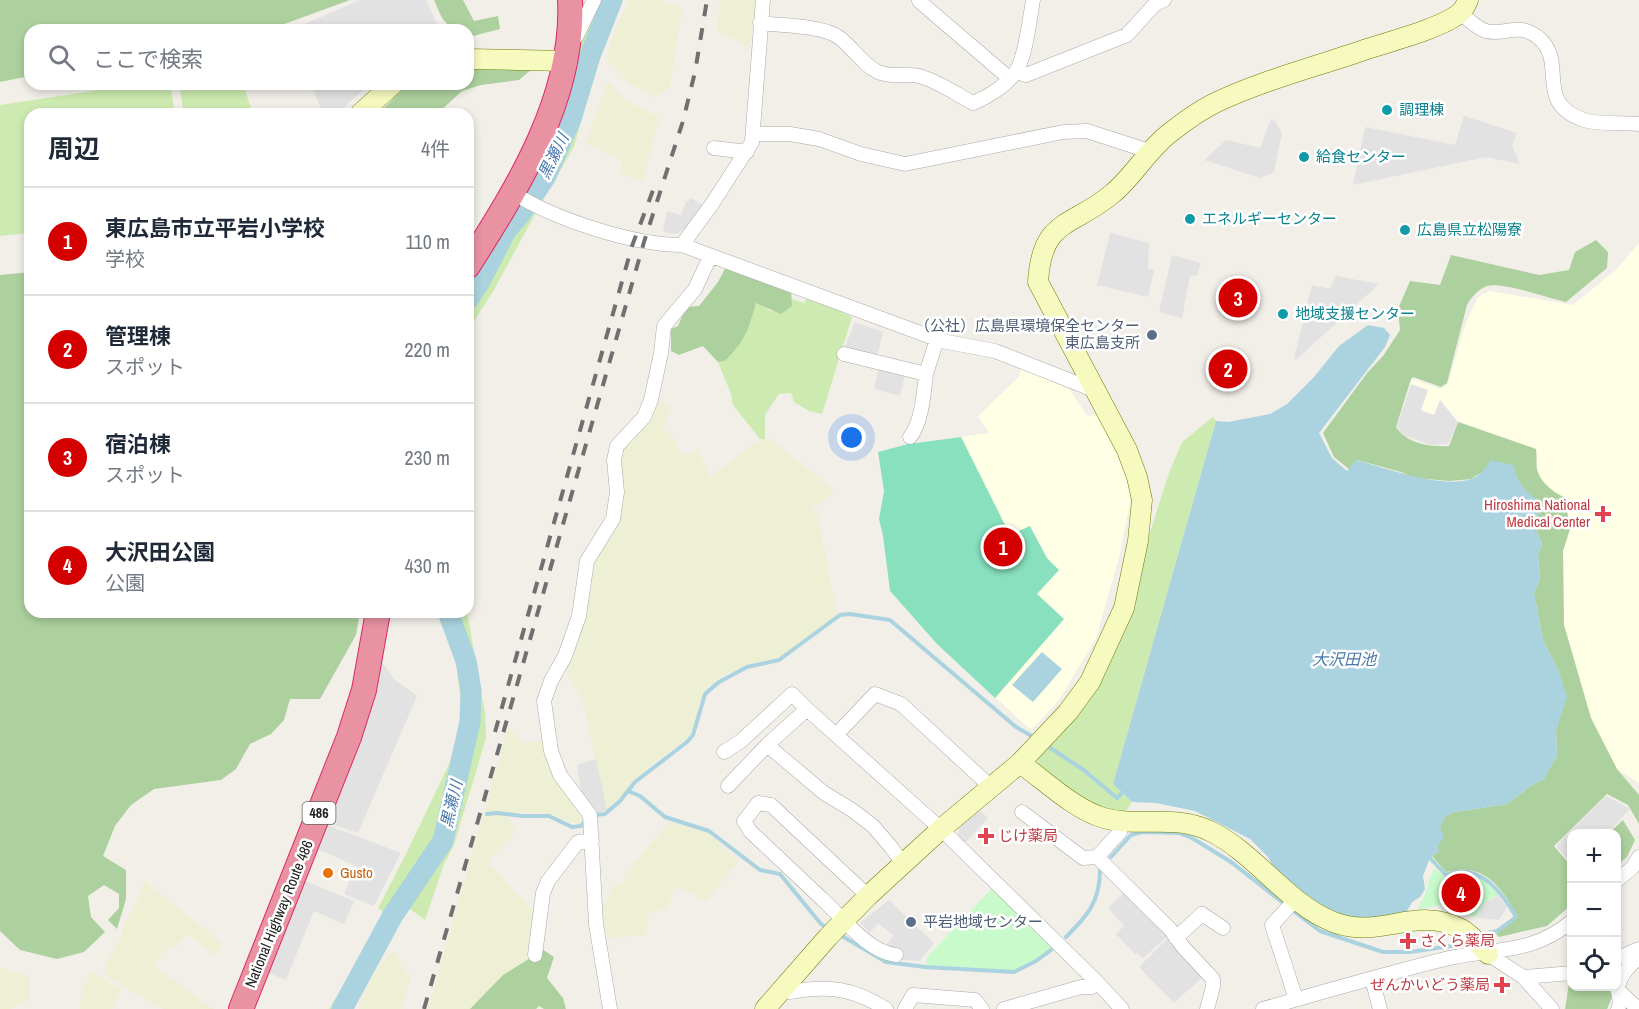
<!DOCTYPE html>
<html lang="ja">
<head>
<meta charset="utf-8">
<style>
  body { margin:0; font-family:"Archivo Narrow","Noto Sans JP",sans-serif; background:#f6f6f7; color:#1f2937 }
  .controls { position:absolute; right:18px; bottom:18px; display:grid; overflow:hidden; border-radius:12px; box-shadow:0 3px 9px #0003 }
  .controls button { width:54px; height:54px; display:grid; place-items:center; padding:0; border:0; border-bottom:2px solid #e0e1e3; background:#fff; color:#1f2937; font:30px sans-serif }
  .you { position:absolute; left:852px; top:438px; width:21px; height:21px; margin:-15px; border:4px solid #fff; border-radius:50%; background:#1a73e8; box-shadow:0 0 0 9px #1a73e833 }
  .badge { display:grid; place-items:center; width:39px; height:39px; border-radius:50%; background:#d40000; color:#fff; font-size:20px; font-weight:700 }
  .pin { position:absolute; translate:-50% -50%; border:3px solid #fff; box-shadow:0 2px 6px #0006 }
  .list { margin:0; padding:0; list-style:none }
  h2 { display:flex; justify-content:space-between; align-items:center; height:78px; margin:0; padding:0 24px; font-size:26px }
  h2 small { font-size:20px; font-weight:400; color:#747a83 }
  .list li { display:grid; grid-template-columns:39px 1fr auto; gap:18px; align-items:center; box-sizing:border-box; height:108px; padding:0 24px; border-top:2px solid #e0e1e3 }
  .list b { display:block; font-size:22px; white-space:nowrap }
  .list p { margin:0; font-size:20px; white-space:nowrap; color:#747a83 }
  .list em { font-size:20px; font-style:normal; color:#747a83 }
  .icon { flex:none; width:33px; height:33px; fill:none; stroke:currentColor; stroke-width:2; stroke-linecap:round; stroke-linejoin:round }
  .map { position:relative; flex:none; width:1639px; height:1009px; overflow:hidden }
  .search { position:absolute; background:#fff; box-shadow:0 3px 9px #0003; left:24px; top:24px; width:450px; height:66px; display:flex; align-items:center; gap:15px; box-sizing:border-box; padding:0 21px; border-radius:18px; color:#747a83; font-size:22px }
  .panel { position:absolute; background:#fff; box-shadow:0 3px 9px #0003; left:24px; top:108px; width:450px; height:510px; border-radius:18px }
  .map>svg:first-child { display:block }
</style>
</head>
<body>
<div class="map">
<svg width="1639" height="1009" viewBox="0 0 1639 1009">
  <rect width="100%" height="100%" fill="#f2efe9"/>
  <path fill="#ffffe5" d="M1639,243V783L1617,769L1591,718L1564,625L1563,550L1570,529L1553,491L1541,479L1537,469L1536,449L1458,421L1448,444L1431,445L1405,436L1398,427L1412,379L1441,389L1448,383L1466,323L1478,297L1489,291L1573,305L1616,270Z
    M1021,368L1069,389L1088,417L1097,413L1128,477L1131,498L1119,558L1096,638L1059,700L1035,726L1030,729L937,644L890,591L883,536L879,519L884,491L878,452L908,444L989,433L978,416L1019,377Z"/>
  <path fill="#eef0d5" d="M630,0H656L682,8L670,87L656,97L629,83L606,58L614,30Z
    M720,0H757L749,47L717,31Z
    M608,81L627,101L659,117L643,181L622,174V161L586,143Z
    M660,400L672,408L662,428L672,437L683,455L698,450L710,477L760,439L770,438L835,491L812,509L818,516L837,615L780,657L746,665L722,676L703,693L699,704L694,730L690,736L649,767L607,810L582,700L567,673V661L587,575L613,519L620,451L648,420Z
    M508,727L523,743L549,739L587,817L579,825L547,814L533,812L508,814L515,832L488,862L535,913V955L503,975L470,1009H428Z
    M669,822L709,833L738,862L706,902L690,892L675,888L667,909L650,912L645,935L607,938L602,910L611,890L616,884L627,883L624,876Z
    M144,880L223,944L214,956L187,933L174,948L170,945L168,947L153,965L214,1009H162L104,975L108,960L119,941L124,925L137,901Z
    M396,952L404,970L411,976L401,1009H359L370,981L389,953Z
    M0,968L30,976V999L10,1009H0Z
    M95,973L122,989L112,1009H80L82,986L85,985L90,974Z"/>
  <path fill="#cdebb0" d="M598,0H623L613,15L596,65L574,147L546,194L494,290L476,318L468,335V285L517,207L579,36Z
    M139,84H170L175,114H30V233L0,236V105Z
    M179,84H243L253,114H184Z
    M808,296L852,317L822,414L809,411L794,402L791,393L779,394L765,415V439H760L733,405L731,394L718,362L725,361L750,324L756,303L762,304L770,311L792,306L791,299L804,303Z
    M1213,417L1216,421L1113,784L1132,802L1126,811L1107,812L1039,769L1037,757L1059,732L1146,545L1169,473L1182,442Z
    M444,612H467L485,713L486,738L454,845L444,864L425,920L406,906C394,943 369,973 354,1009H329L369,944L385,913L378,908L405,856L450,762L464,726L455,656Z"/>
  <path fill="#add19e" d="M0,0H350L268,30H30V76L0,82Z
    M434,0H463L474,21L498,16L500,29L469,37L468,30H452L442,18Z
    M515,62L537,65L519,80L481,85L462,91L437,114H378L405,87L416,88L420,84H468V70Z
    M1596,240L1608,252L1607,268L1566,302C1547,298 1504,282 1487,286C1478,289 1471,298 1467,305L1447,383L1441,387L1413,377L1411,379L1396,427C1408,444 1429,447 1449,446L1458,422L1536,449C1537,455 1536,463 1537,469C1540,483 1554,492 1565,498L1570,529L1563,551L1564,625L1591,718L1617,769L1639,795V824L1628,805L1607,794L1554,846L1571,866V905L1547,926L1499,937L1496,934L1517,916C1502,887 1483,861 1446,872L1432,856L1439,851L1437,846L1440,826L1446,816L1455,812L1507,804L1532,785L1543,780L1557,756L1556,730L1566,697L1558,669L1543,641L1534,593L1540,578L1538,555L1542,544L1536,530L1540,501L1528,495L1517,478L1484,471L1471,479L1450,481L1415,478L1401,472L1357,460L1349,469L1334,457L1323,433L1367,373L1383,356L1400,330L1398,309L1410,281L1440,285L1451,255L1539,275L1569,270L1575,252Z
    M728,263L791,286L792,306L781,314L756,303C749,329 745,341 725,361L718,362L703,346L679,355L671,351V329L678,326L686,307L699,306L718,282Z
    M30,272V612H360L356,635L320,699H290L284,720L271,734L250,744L236,769L221,780L154,789L131,805L115,826L103,856L126,870V899L117,929L108,920L119,908V894L104,885L88,896L91,917L105,932L84,952L57,959L20,950L0,931V275Z
    M1623,820L1635,840L1627,857L1617,866L1616,834L1609,833Z
    M536,945L554,957L547,978L563,998L566,1009H544L539,1006L536,1009H470L503,975L535,955Z
    M1570,977H1571L1572,986H1607L1609,988L1612,997L1607,1009H1565Z"/>
  <path fill="#c8facc" d="M1435,868L1446,878L1450,875L1482,878L1499,895C1486,900 1481,904 1477,918L1444,905L1418,909L1427,890L1430,877Z
    M993,887L1054,946L1045,954L1012,971L926,966L927,957Z"/>
  <path fill="#88e0be" d="M961,437L1010,535L1030,526L1047,558L1059,570L1037,594L1064,619L995,698L937,644L890,591L883,536L879,519L884,491L878,452L908,444Z"/>
  <path fill="#e2e2e2" d="M360,0H426L440,30H291Z
    M311,84H369L337,114H323Z
    M1464,116L1517,133L1512,146L1520,164L1486,157L1353,185L1365,127L1455,145Z
    M1271,119L1275,121L1282,133L1274,172L1260,178L1204,160L1226,140L1260,148Z
    M690,198L703,205L695,217L685,229L678,233L672,234L663,231L667,211L681,215L686,201L688,202Z
    M1110,233L1149,243L1148,268L1154,271L1148,297L1097,285Z
    M1172,255L1201,263L1197,276L1190,275L1182,318L1159,312Z
    M1336,276L1379,284L1296,360L1294,358L1312,285L1330,289Z
    M855,322L883,332L877,357L844,349Z
    M879,367L905,374L900,396L874,389Z
    M1411,384L1428,390L1421,410L1434,415L1440,400L1458,422L1448,444L1431,445L1405,436L1397,427Z
    M379,658L395,680L417,696L358,833L325,822Z
    M596,759L607,810L593,814L582,796L577,765Z
    M1606,796L1630,809L1608,833L1572,834L1571,864L1556,846Z
    M978,808L988,818L965,843L958,836L959,824Z
    M325,824L401,853L374,906L344,894L356,866L315,848Z
    M303,880L354,901L344,924L314,911L286,980L266,972Z
    M1125,891L1169,935L1143,958L1137,953L1135,954L1116,934L1124,926L1108,908Z
    M1499,896L1507,907L1499,920L1478,918L1481,909L1487,901Z
    M889,900L934,943L920,961L890,959L891,948L887,945L893,935L878,923L870,933L860,923Z
    M1170,936L1204,976L1174,1003L1139,967Z"/>
  <path fill="#aad3df" d="M1368,325L1384,328L1390,335L1385,347L1319,433L1332,458L1347,471L1356,460C1386,468 1442,489 1471,479C1480,476 1486,468 1490,460L1513,465C1518,482 1525,493 1540,501L1536,530L1542,544L1538,555L1540,578L1534,593L1543,641L1558,669L1567,697L1556,730L1557,756L1543,780L1532,785L1507,804L1455,812L1446,816L1440,826L1444,837L1437,846L1439,851L1430,858L1423,876L1425,889L1420,897L1412,902L1406,913L1360,919L1332,912L1307,896L1275,870L1268,857L1250,839L1195,811L1156,803L1132,802L1113,784L1216,421L1228,422L1270,414L1287,404L1314,377L1339,346Z
    M1042,652L1062,669L1033,702L1012,685Z"/>
  <g fill="none" stroke-linecap="round" stroke-linejoin="round">
    <path stroke="#aad3df" stroke-width="4" d="M1046,745L1085,771L1117,798L1121,794
      M628,791L640,796L665,817L709,831L760,870L780,874L821,924L824,926
      M453,801L461,804
      M487,814L497,813L523,816H549L572,827L581,826L585,821
      M594,815L605,814L620,801L635,782L687,742L693,735L705,694L719,682L747,667L779,660L840,615L850,614L890,620L1016,727L1030,735
      M1111,857L1131,835L1142,832L1179,833L1192,838L1231,862L1282,902
      M1430,858L1446,875C1478,861 1502,892 1516,917L1497,931L1488,933
      M1292,910L1320,931L1383,952H1410L1451,946
      M842,936L886,962L925,967L1014,972L1036,961L1051,950
      M1066,937C1087,916 1100,902 1100,870"/>
    <path stroke="#aad3df" stroke-width="21" d="M468,300L480,281L507,229L521,213L546,176L571,119L590,56L612,0
      M342,1009L393,915L443,841L470,722L471,690L466,661L448,612"/>
    <g stroke="#a9a9a9" stroke-width="15">
      <path id="street" d="M919,1L1009,78
        M1460,13C1468,19 1476,28 1486,31C1505,36 1518,21 1539,38C1568,63 1533,103 1584,120C1599,125 1623,122 1639,124
        M760,23C782,26 823,25 840,38C854,49 863,65 878,72C892,78 905,73 919,76C938,81 956,94 973,103C988,97 1005,86 1015,73C1025,61 1030,17 1033,0
        M571,38L576,37L594,0
        M1016,72L1026,75L1127,35L1155,4L1164,0
        M754,134H790L819,139L861,154L905,164L1063,132L1087,131L1149,151
        M714,148L747,152
        M512,192C553,219 633,245 682,245L942,341L995,351L1094,390
        M682,245L712,204L752,142L763,0
        M844,354L926,374L937,339
        M910,437C922,423 924,391 926,374
        M837,734L875,694L901,704L991,787
        M767,745L824,793L852,810L873,826L891,847L903,864
        M724,752L741,741L792,694L807,709
        M728,786L767,745L807,709L941,829L1097,982L1122,1009
        M1022,812L1083,858L1097,857
        M1122,820L1120,832L1097,857L1170,929L1183,947L1213,979V987L1207,1009
        M1616,881L1632,868L1639,857
        M868,896L771,805L758,803L744,821L750,831C774,854 798,876 822,899C842,917 868,952 896,955
        M1176,938L1202,914L1223,928
        M1488,954L1523,977L1552,1009
        M535,955L543,893L548,881L578,842L592,841
        M1616,959L1639,949
        M1523,977L1572,973
        M1372,979L1380,1009
        M784,988L790,992C827,985 853,988 886,1009
        M1618,990L1638,1009
        M1296,999L1272,925L1297,898
        M610,1009L596,924L590,815L560,775L551,751L544,701L551,681L565,656L579,616L587,561L613,519L617,492L614,460L617,446L644,417L651,400L661,353L664,326L695,289L710,257
        M905,1009L913,995L975,1000L982,1009
        M1004,1009L1081,987H1092L1097,982
        M1263,1009C1322,992 1382,975 1441,960C1490,947 1529,957 1572,921
        M1618,1009C1622,1000 1618,998 1618,990C1618,976 1630,966 1639,957"/>
    </g>
    <g stroke="#707d05" stroke-width="21">
      <path id="secondary" d="M468,59L567,61
        M360,114L393,84
        M1020,763C1044,780 1075,810 1104,818C1138,828 1175,813 1212,832C1256,854 1290,907 1336,923C1382,939 1417,905 1461,929C1471,934 1480,946 1488,954
        M765,1009L828,937L868,896L941,829L1020,763L1068,712L1090,682L1124,608L1138,541L1142,500L1137,477L1127,450L1038,282C1042,218 1071,228 1112,194C1134,176 1148,149 1171,132C1185,121 1202,109 1217,102C1264,80 1315,67 1364,50C1388,42 1443,28 1461,12C1465,8 1466,4 1468,0"/>
    </g>
    <g stroke="#dc2a67" stroke-width="26">
      <path id="highway" d="M468,266C518,187 575,97 570,0
        M241,1009L349,737L364,690L378,612"/>
    </g>
    <use href="#street" stroke="#fff" stroke-width="14"/>
    <use href="#secondary" stroke="#f7fabf" stroke-width="20"/>
    <use href="#highway" stroke="#e892a2" stroke-width="24"/>
    <path stroke="#707070" stroke-width="4" stroke-dasharray="12 12" stroke-linecap="butt" d="M495,732L632,246L655,185
      M424,1009L644,242L683,121L695,72L707,0"/>
  </g>
  <g fill="#0f9aa8" stroke="#fff" stroke-width="2">
    <circle cx="1387" cy="110" r="6"/>
    <circle cx="1304" cy="157" r="6"/>
    <circle cx="1190" cy="219" r="6"/>
    <circle cx="1405" cy="230" r="6"/>
    <circle cx="1283" cy="314" r="6"/>
  </g>
  <g fill="#5c6f8a" stroke="#fff" stroke-width="2">
    <circle cx="1152" cy="335" r="6"/>
    <circle cx="911" cy="922" r="6"/>
  </g>
  <g fill="#e0444e" stroke="#fff" stroke-width="2">
    <path d="M1600 505h6v6h6v6h-6v6h-6v-6h-6v-6h6z"/>
    <path d="M983 827h6v6h6v6h-6v6h-6v-6h-6v-6h6z"/>
    <path d="M1405 932h6v6h6v6h-6v6h-6v-6h-6v-6h6z"/>
    <path d="M1499 976h6v6h6v6h-6v6h-6v-6h-6v-6h6z"/>
  </g>
  <circle fill="#e8710a" stroke="#fff" stroke-width="2" cx="328" cy="873" r="6"/>
  <g text-anchor="middle" stroke-width="5" stroke-linejoin="round" paint-order="stroke">
    <rect fill="#fff" stroke="#646464" stroke-width="1.5" x="302.5" y="802" width="33" height="22" rx="4.5"/>
    <g font-size="14" font-weight="bold" fill="#222">
      <text x="319" y="818">486</text>
    </g>
    <g font-size="15" fill="#0d838f" stroke="#fff" text-anchor="start">
      <text x="1399" y="115">調理棟</text>
      <text x="1316" y="162">給食センター</text>
      <text x="1202" y="224">エネルギーセンター</text>
      <text x="1417" y="235">広島県立松陽寮</text>
      <text x="1295" y="319">地域支援センター</text>
    </g>
    <g font-size="15" fill="#4e5e75" stroke="#fff" text-anchor="end">
      <text x="1140" y="331">（公社）広島県環境保全センター<tspan x="1140" dy="17">東広島支所</tspan></text>
      <text x="923" y="927" text-anchor="start">平岩地域センター</text>
    </g>
    <g font-size="15" fill="#be3a42" stroke="#fff" text-anchor="end">
      <text x="1590" y="510">Hiroshima National<tspan x="1590" dy="17">Medical Center</tspan></text>
      <text x="998" y="841" text-anchor="start">じけ薬局</text>
      <text x="1420" y="946" text-anchor="start">さくら薬局</text>
      <text x="1490" y="990">ぜんかいどう薬局</text>
    </g>
    <g font-size="15" fill="#c56008" stroke="#fff" text-anchor="start">
      <text x="340" y="878">Gusto</text>
    </g>
    <g font-size="15" fill="#222" stroke="#fff">
      <text transform="translate(279 914) rotate(-68)" y="5">National Highway Route 486</text>
    </g>
    <g font-size="16" font-style="italic" fill="#4a7aab" stroke="#fff">
      <text transform="translate(553 156) rotate(-64)" y="6">黒瀬川</text>
      <text x="1344" y="665">大沢田池</text>
      <text transform="translate(451 804) rotate(-77)" y="6">黒瀬川</text>
    </g>
  </g>
</svg>
<div class="controls">
<button>+</button>
<button>−</button>
<button><svg class="icon" aria-label="locate" viewBox="0 0 24 24"><circle cx="12" cy="12" r="6"/><path d="M12 2v4M12 18v4M2 12h4M18 12h4"/></svg></button>
</div>
<div class="you"></div>
<div class="pin badge" style="left:1003px;top:547px">1</div>
<div class="pin badge" style="left:1228px;top:369px">2</div>
<div class="pin badge" style="left:1238px;top:298px">3</div>
<div class="pin badge" style="left:1461px;top:893px">4</div>
<div class="search"><svg class="icon" aria-label="search" viewBox="0 0 24 24"><circle cx="10" cy="10" r="6"/><path d="M15 15l6 6"/></svg>ここで検索</div>
<section class="panel">
<h2>周辺<small>4件</small></h2>
<ul class="list">
<li><span class="badge">1</span><div><b>東広島市立平岩小学校</b><p>学校</p></div><em>110 m</em></li>
<li><span class="badge">2</span><div><b>管理棟</b><p>スポット</p></div><em>220 m</em></li>
<li><span class="badge">3</span><div><b>宿泊棟</b><p>スポット</p></div><em>230 m</em></li>
<li><span class="badge">4</span><div><b>大沢田公園</b><p>公園</p></div><em>430 m</em></li>
</ul>
</section>
</div>
</body>
</html>
